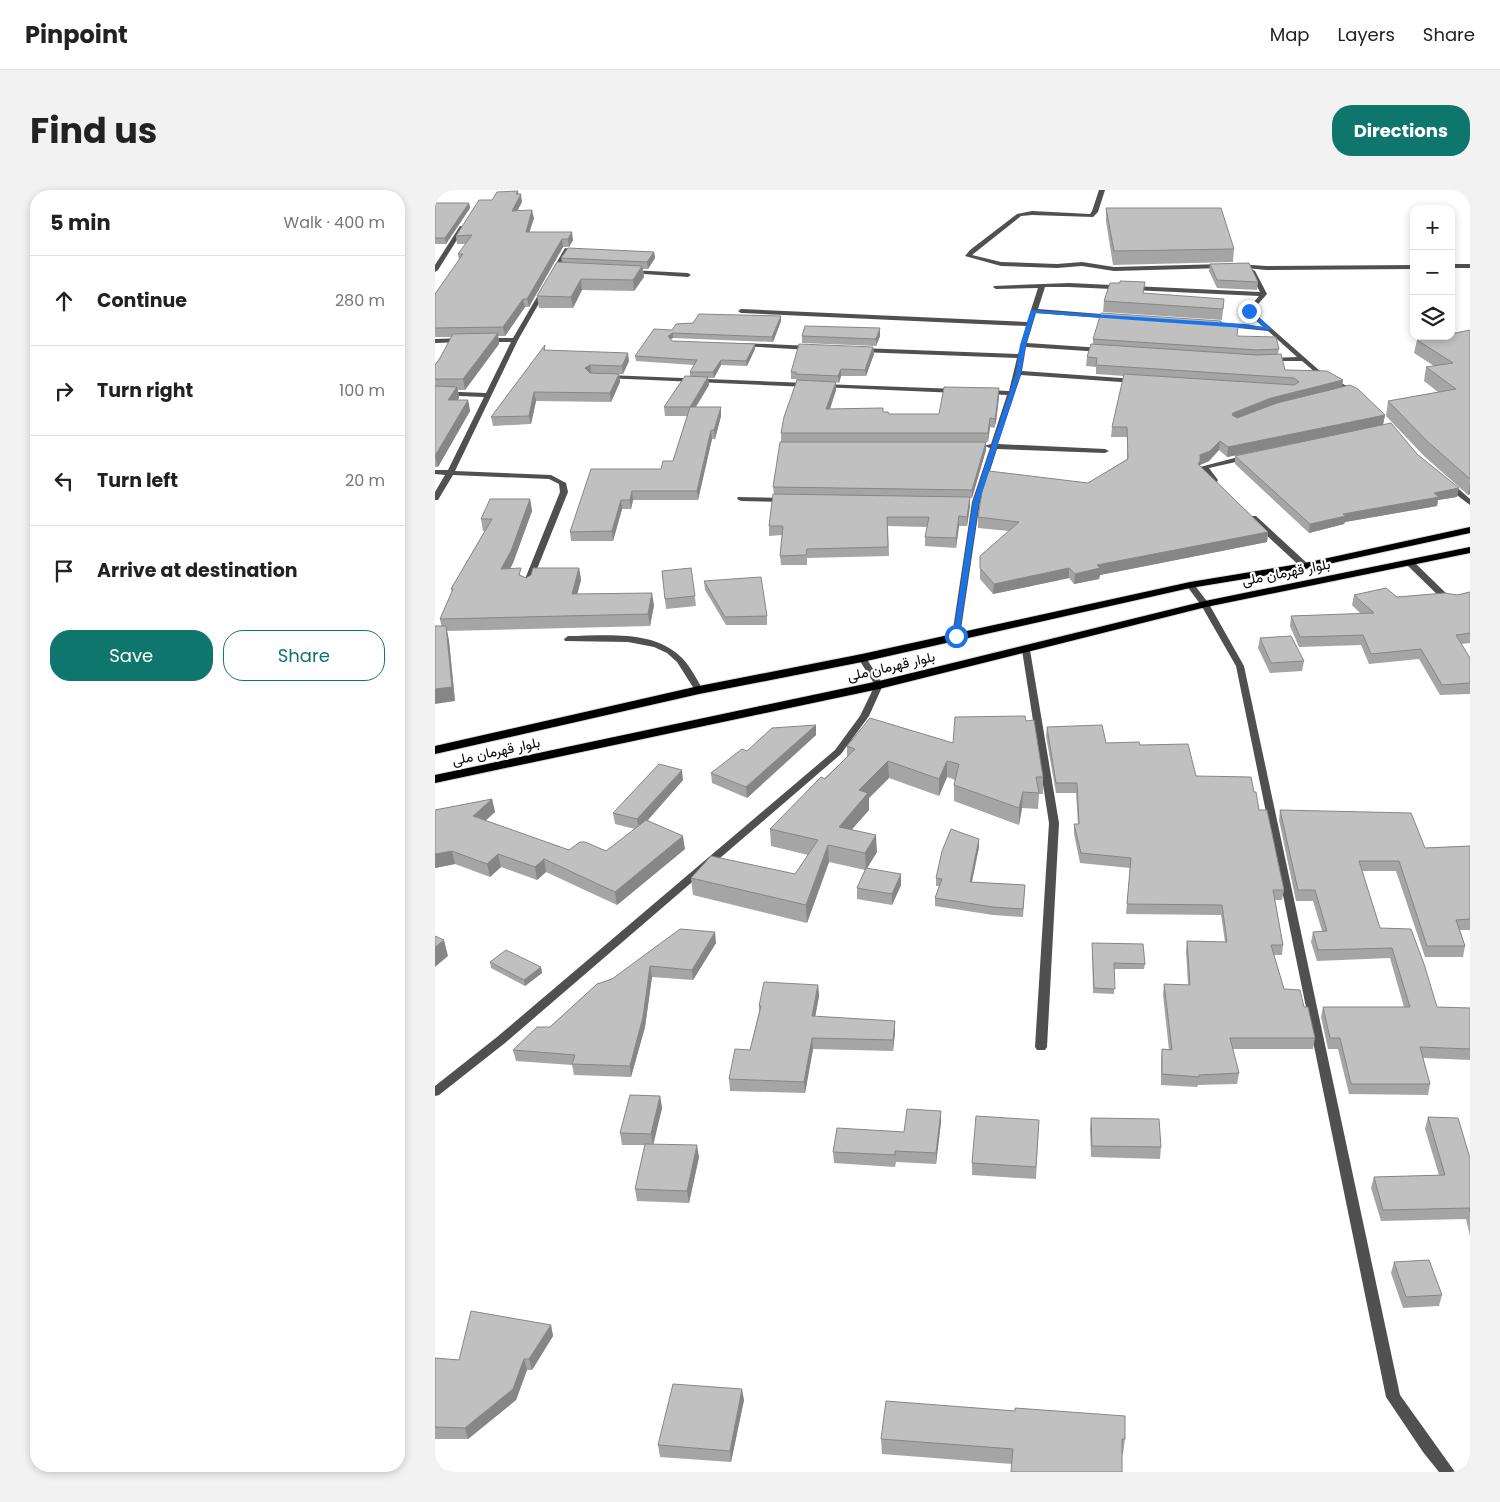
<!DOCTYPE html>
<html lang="en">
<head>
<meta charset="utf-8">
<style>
  body { margin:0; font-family:Poppins,Vazirmatn,sans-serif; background:#f2f2f2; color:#222 }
  .controls { position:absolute; right:15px; top:15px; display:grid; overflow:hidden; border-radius:10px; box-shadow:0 2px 8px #0003 }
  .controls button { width:45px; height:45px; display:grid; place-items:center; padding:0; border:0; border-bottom:1px solid #e0e0e0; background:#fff; color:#222; font:25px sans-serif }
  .stop { position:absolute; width:15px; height:15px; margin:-11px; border:4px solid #1a73e8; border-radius:50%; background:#fff }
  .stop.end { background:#1a73e8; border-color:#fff; box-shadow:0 1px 5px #0008 }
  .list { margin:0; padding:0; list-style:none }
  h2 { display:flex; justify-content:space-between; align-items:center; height:65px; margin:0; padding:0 20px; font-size:21px }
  h2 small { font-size:16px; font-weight:400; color:#767676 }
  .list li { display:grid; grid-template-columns:32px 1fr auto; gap:15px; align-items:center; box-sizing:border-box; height:90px; padding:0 20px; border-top:1px solid #e0e0e0 }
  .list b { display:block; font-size:19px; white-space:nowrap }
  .list em { font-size:16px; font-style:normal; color:#767676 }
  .actions { display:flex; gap:10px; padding:15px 20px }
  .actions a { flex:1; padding:11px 0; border:1px solid #0f766e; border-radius:20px; text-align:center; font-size:18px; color:#0f766e }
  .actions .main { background:#0f766e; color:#fff }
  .icon { flex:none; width:28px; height:28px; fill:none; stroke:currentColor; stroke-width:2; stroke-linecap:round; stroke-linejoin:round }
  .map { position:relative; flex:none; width:1035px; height:1282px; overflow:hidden; border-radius:20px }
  header { display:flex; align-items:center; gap:30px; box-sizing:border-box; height:70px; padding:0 25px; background:#fff; border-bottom:1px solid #e0e0e0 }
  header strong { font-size:24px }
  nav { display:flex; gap:28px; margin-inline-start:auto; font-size:18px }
  .intro { display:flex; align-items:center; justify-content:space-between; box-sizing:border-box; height:120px; padding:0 30px }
  h1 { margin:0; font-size:35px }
  .button { padding:12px 22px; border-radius:20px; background:#0f766e; color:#fff; font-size:18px; font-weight:700 }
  main { display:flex; gap:30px; padding:0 30px }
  aside { flex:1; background:#fff; border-radius:20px; box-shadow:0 2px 8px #0003 }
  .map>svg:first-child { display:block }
</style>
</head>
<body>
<header>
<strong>Pinpoint</strong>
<nav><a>Map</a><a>Layers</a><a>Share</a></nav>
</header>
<div class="intro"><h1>Find us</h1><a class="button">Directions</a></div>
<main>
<aside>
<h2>5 min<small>Walk · 400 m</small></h2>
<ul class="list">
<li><svg class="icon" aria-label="ahead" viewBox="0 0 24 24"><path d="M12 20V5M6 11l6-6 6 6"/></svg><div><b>Continue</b></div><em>280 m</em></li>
<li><svg class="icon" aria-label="right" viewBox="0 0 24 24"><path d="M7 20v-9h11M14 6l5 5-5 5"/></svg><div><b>Turn right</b></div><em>100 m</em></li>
<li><svg class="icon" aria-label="left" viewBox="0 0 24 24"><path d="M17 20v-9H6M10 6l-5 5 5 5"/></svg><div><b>Turn left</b></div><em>20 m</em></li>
<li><svg class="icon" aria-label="arrive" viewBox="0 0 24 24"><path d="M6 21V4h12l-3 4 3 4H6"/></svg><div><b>Arrive at destination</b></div></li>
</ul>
<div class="actions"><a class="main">Save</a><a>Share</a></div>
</aside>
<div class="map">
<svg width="1035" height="1282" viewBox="0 0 1035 1282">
  <rect width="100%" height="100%" fill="#fff"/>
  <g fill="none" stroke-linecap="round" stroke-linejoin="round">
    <g stroke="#dbdbdb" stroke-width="2">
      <path id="trunk" d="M1035,337V343L870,379L755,398L427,472L264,504L0,564V556L264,496L427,464L755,392L870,373Z
        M1035,357V363L771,417L444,499L0,593V585L444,491L770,411Z"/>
    </g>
    <path fill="#505050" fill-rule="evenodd" d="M664,0H670L663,22L658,27L597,25L586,26L537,65L566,72L622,74L647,72L679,77L788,74L791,76L788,78L679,81L647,76L622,78L566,76L530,66L535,60L582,24L597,21L655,24L657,21Z
      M25,36L30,37L3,80L0,82V75Z
      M130,58L135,59L120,85H116L115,84Z
      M803,74L831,76L979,75V79L831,80L801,77L800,76Z
      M1016,74H1035V78H1016Z
      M817,79L820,81L832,104L817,121L885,181L924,203V205H920L881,183L867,171H831L830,170L833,168L862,167L833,141L773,135L770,133L773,131L828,137L811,121L824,106L634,97H610L603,119L679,125L682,127L679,129L601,123L592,153L667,158L670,160L667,162L591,157L587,181L700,189L703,191L700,193L586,185L563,254L670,259L674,261L670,263L562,259L545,312L525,446L521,449L517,446L537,312L555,258L549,256L556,254L572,205L552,204L549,202L552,200L574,201L582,168L425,162L422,160L425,158L583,164L591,136L306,123L303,121L306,119L592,132L603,98L561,99L558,97L559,96L634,93L825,102L814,81Z
      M196,80L253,83L256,85L253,87L194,83V81Z
      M106,100L111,101L83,150L20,281L116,285L131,293L133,302L98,389L94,391L90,389L125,302L124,294L114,289L18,285L3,310H0V302L10,285L0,284V280H13L49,207L0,205V201L51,203L76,152H51L48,150L51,148H78Z
      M0,149L29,148L32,150L29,152L0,153Z
      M308,153L375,156L378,158L375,160L306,156V154Z
      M172,185L373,193L376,195L373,197L170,188L169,187Z
      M387,194L522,199L525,201L522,203L385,197V195Z
      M811,265H814V269L774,278L783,290L782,292H776L765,277Z
      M1011,293H1017L1035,309V315L1011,297Z
      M303,307L350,308L354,310L350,312L306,311L302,309Z
      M815,326H821L873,374V378H867L815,330Z
      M972,371H978L1016,408L1035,407V411L1020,413L1010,412L972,375Z
      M752,393H758L774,414L809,476L965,1205L1020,1282H1004L988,1262L951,1207L801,476L766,415L751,395Z
      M133,446C169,446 219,439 247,468C256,477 262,490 268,500L264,503L261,502L242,472L232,463L219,457L193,452L130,451L129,449Z
      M591,457L595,460L624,633L612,857L610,860H602L600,857L614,633L587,460Z"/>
    <path fill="#505050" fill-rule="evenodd" d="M427,465L430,466L448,495L434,526L406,564L70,853L4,905L0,906V896L62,847L400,560L425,526L440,495L423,468Z"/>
    <use href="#trunk" fill="#000" fill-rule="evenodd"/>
  </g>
  <path fill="#a5a5a5" d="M83,1V4L87,12L82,21L99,28L94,42L138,50L134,57H128L94,117H90L70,146H63L64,154L30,200H23L24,208L23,210H33L35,221L3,277H0V175L5,168L17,147H0V104L24,70L23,64L31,54H22L21,46L57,10Z
    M0,13H34L35,18L11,54H0Z
    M671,18L799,59L798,72L678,75L671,31Z
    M219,62L220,68L213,79H208L209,87L199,101L147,100L138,118H104L102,106L127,72L126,68Z
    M775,74L823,92L822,100L782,98L774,81Z
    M685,91L709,104L789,109L787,130L668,122L669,111L685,93Z
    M346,126V131L338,152L238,148L236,149L237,151L320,154V159L312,176L286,175L279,188H273L274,195L261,217L286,226L280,249H277L263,310H198L196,319H187L178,351H136L135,342L238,271L252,226H230L229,217L255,186V182L259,175L201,171L200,166L237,140L258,133Z
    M786,135L802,146L844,159L843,164L850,180L907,197L950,225L948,234L982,264L1022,307L1003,310L1002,316L910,332L909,334L874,343L800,274V266L858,254L792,267L784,260L774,271L765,275V276L833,342L832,352L665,385L664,389L639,394L634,388L558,404L545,389V366L574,341L543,338V327L653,293L692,269V247H676L677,237L689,186L661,184V177L651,176L652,167L658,154V149Z
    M1035,140V304L1033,305L989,266L951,226L953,211L1003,202L989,191L991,177L999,176L979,163L982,150Z
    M367,146H445L441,156L367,153Z
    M110,155V160L194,171L188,184H184L185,192L176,212L101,211L96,234L58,236L56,227Z
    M438,157L439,164L431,186H406L404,193L401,192V200L395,219L448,222L454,224H504L564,207L561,232L559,238L555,237L553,252H551V260L537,308H535V316L532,336H524L521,358L490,356V347L492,337L453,336L454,366L372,368V375H346L345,366L347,345L334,346V336L339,304L338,297L346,252V243L362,191L361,189H356V182Z
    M95,309L97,321L78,373L75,379L91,388L144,378L146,390L142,404L219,415L215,436L12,441L14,451L20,511L5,429L17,403L16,399L50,341H48L46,329Z
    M256,378L261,416L231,419L227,381Z
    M269,391L332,426V435H291L270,400Z
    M1035,402V453L1026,454L1035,468V504L1005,505L984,469L934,474L926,455L864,457L855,436L856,426L926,424L917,415L919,405L962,407L1022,405Z
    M825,448L869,471L867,481L835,483L823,458Z
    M591,531L608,587V604H604L603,619L587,618L584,635L519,611V595L520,590L512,587L504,606L454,588L434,608V620L417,639L442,662L432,678L466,695L457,715L422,709V698L430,680L394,672L372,733L258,705L256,688L360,684L373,665L336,656L335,639L412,567V556L518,553Z
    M381,535V545L312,608L277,593L276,583L312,561Z
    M612,537L671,553L705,555L761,586L819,602L824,620L849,700L847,710H840L848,755L847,765H839L849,799L869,817L880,848L878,859H797L804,883L802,894L763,895L762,897L726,895V870L727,859L734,860L728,805L729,794L753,795L751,761L752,751L790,752L786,725L691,724L695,678L645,673L639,644V634H643L641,603H621L611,546Z
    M248,590L213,630L250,659L182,715L111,682L102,690L66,677L55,687L20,674L0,678L57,609L60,622L50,631L134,660L171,661L200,639L180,634L178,623Z
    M845,620L990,658L1035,656V740H1025L1030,756L1028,767H990L961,681H927L945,738L1002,817L1035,818V870L988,868L995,894L993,905L914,904L903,859H893L886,827L888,817H969L955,768L882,771L876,752L878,742L887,741L878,711H861L844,630Z
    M544,649V657L537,692L590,695L588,727L558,725L500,716V708L504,696H501V688Z
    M281,753L258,790L217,787L210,837L196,887L139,885L137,875L81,871L78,860L115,837L162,794Z
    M657,753L710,774L709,779H679V804L658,803Z
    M55,772L106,777L107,783L90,796L56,778Z
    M383,795L384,806L380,827L460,831V842L458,861L378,859L370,903L295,901L294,889L315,860L324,822V816Z
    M225,906L227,918L218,954L264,967L254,1013L202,1011L200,999L210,955H187L185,943Z
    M993,927L1035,968V1046L1031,1029L946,1031L936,998L939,987L1004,985L990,939Z
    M656,928L726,957L725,969L656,967L655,939Z
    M604,930L601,989L537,985V973Z
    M506,932L501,974L461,972L460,977L399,973L398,962Z
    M959,1072L1007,1105L1004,1116L968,1118L956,1083Z
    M116,1135L118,1146L97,1180H92L81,1210L33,1249H0V1168L24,1170Z
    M309,1210L296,1272L225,1267L223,1255Z
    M446,1249H690L688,1264L577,1274L447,1264Z"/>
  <path fill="#868686" d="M83,1L84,8L86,4L87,12L78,29L77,21Z
    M34,13L35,18L11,54L10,48Z
    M97,20L99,28L92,50L91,42Z
    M137,42L138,50L134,57L133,49Z
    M127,49L128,57L94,117L92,109Z
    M219,62L220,68L213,79L212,72Z
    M207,76L209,87L199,101L198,90Z
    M146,89L147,100L138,118L136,107Z
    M88,109L90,117L70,146L68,137Z
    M346,126V131L338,152L337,147Z
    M445,138V146L441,156V149Z
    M63,143L64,154L30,200L28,189Z
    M238,143V148L233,151V146Z
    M320,154V159L312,176L311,171Z
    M438,157L439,164L431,186L430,180Z
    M193,163L194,171L188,184L187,176Z
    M286,170V175L279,188L278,182Z
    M155,175L156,183L151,186L150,178Z
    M406,179V186L404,193L403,186Z
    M184,184L185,192L176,212L175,203Z
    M273,187L274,195L255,226V217Z
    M908,190L907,199L797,232V225L798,223L836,208Z
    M401,192V200L392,228L391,219Z
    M22,197L24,208L15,221L13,210Z
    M564,198V207L561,232L559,238L560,229Z
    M99,202L101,211L96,234L94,226Z
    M33,210L35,221L3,277L0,266Z
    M286,217V226L280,249L279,240Z
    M950,225L948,235L792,267L793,257Z
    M555,228V237L553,252V243Z
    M276,240L277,249L263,310L262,301Z
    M785,251L784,260L774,271L765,275L764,281L763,274L765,265Z
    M551,252V260L537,308V300Z
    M1035,294V304L1033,305Z
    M1024,298L1022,307L1003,310L1002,316L910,332L909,334L874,343L875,334L908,324L999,303Z
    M197,301L198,310L196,319L195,310Z
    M535,307V316L532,336V327Z
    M95,309L97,321L78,373L68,391L66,379Z
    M186,310L187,319L178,351L177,341Z
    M524,326V336L521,358V348Z
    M833,342L832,352L665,385L664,389L639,394L640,384L662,375Z
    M144,378L146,390L139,417L137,404Z
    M634,378V388L558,404L559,394Z
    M217,403L219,415L215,436L213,424Z
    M11,436L14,451L20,511L0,514V499Z
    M381,535V545L312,608L311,597Z
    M453,571L454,588L434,608V620L405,653L404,637L424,600Z
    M512,571V587L504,606V589Z
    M247,580L248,590L204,640L202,629Z
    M588,602L587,618L584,635V618Z
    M57,609L60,622L41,639L38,626Z
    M441,645L442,662L431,680L430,663Z
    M248,646L250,659L182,715L180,702Z
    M544,649V657L535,700V692Z
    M393,655L394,672L372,733L371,715Z
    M17,661L20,674L0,678V664Z
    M63,664L66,677L55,687L52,674Z
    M109,669L111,682L102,690L100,677Z
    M466,684V695L457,715V704Z
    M280,742L281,753L258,790L257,780Z
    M9,750L13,766L0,777V757Z
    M215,776L217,787L210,837L196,887L195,876Z
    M106,777L107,783L90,796L89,790Z
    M383,795L384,806L378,838L377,826Z
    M460,831V842L458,861V850Z
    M377,848L378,859L370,903L369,892Z
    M225,906L227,918L218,956L216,944Z
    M506,921V932L501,974V963Z
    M262,955L264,967L254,1013L252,1001Z
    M116,1135L118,1146L97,1180L94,1169Z
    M89,1169L92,1180L81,1210L33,1249L30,1238Z
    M307,1199L309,1210L296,1272L295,1261Z"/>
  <path fill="#c0c0c0" stroke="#868686" d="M83,1L81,4H86L77,21L97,20L91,42H137L133,49H127L92,109H88L68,137L0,138V104L28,64H23L37,45L21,46L44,10H57L62,2Z
    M0,13H34L10,48H0Z
    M671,18H786L799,59L679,61Z
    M133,58L219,62L212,72L126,68Z
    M122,72L207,76L198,90L146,89L136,107L102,106Z
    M814,73L823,92L782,90L775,74Z
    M685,91L710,92L708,103L789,109L788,119L669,111L675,93H685Z
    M666,123L786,131V135L803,136L802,146L841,147L844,159L822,160L658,149Z
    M264,124L346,126L337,147L238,143L233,146L237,151L320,154L311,171L286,170L278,182H255L262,170L200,166L219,139L237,140L241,134L258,133Z
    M370,136L445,138L441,149L367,146Z
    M1035,140V289L992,251L953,211L1021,199L991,177L1018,173L982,150L1001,146H1016V144Z
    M63,143L28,189H0V175L5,168L18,144Z
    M364,154L438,157L430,180L406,179L403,186L361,184V182H356Z
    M656,154L822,165L846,164L850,180L892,181L908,190L836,208L798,223L797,225L802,228L842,213L915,195L923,199L950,225L793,257L785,251L775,261L765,265V271L763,274L833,342L662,375L665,378L640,384L634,378L559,394L545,378V366L584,332L543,327L547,302L554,281L653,293L693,269L692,237H677L689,184L859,195L864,192L859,188L661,175L662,168L652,167Z
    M110,155L109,160L193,163L187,176L155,175L150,178L155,183L184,184L175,203L99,202L94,226L56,227Z
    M250,186L273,187L255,217H229Z
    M362,190L401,192L391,219L448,218V222H453L454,224H504L509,197L564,198L561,223L560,229L555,228L553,243H346L349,227Z
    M0,196L22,197L13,210H33L0,266Z
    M255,217H286L279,240H276L262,301H197L195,310H186L177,341L135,342L156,279H226L228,271H238Z
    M956,233L982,264L1024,298L999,303L1004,307L908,324L911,326L875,334L800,266Z
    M345,252H551L537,300L338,297Z
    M338,304L535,307L532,327L524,326L521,348L490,347L494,327H452L453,357L372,359L371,365L345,366L348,336H334Z
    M55,309H95L76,361L66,379L86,378L84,385L91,388L96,385L98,378H144L137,404L217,403L213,424L5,429L18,399H16L57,329H46Z
    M256,378L260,406L230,409L227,381Z
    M326,387L332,426L290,427L269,391Z
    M951,398L962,407L1010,403L1022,405L1035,402V443L1021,445L1035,468V493L1007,495L986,459L936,464L928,445L865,447L856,426L939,423L919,405Z
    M0,436H11L17,497L0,499Z
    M856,446L869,471L836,473L825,448Z
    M590,526L591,531L599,530L608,587H601L604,603L588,602L584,618L519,595L524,574L512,571L504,589L453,571L424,600L433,603L404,637L441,645L430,663L393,655L371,715L256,688L276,666L360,684L383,650L335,639L386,587L390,589L420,559L412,556L435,528L518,553L520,527Z
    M381,535L311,597L276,583L307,559L312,561L337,538Z
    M667,535L671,553L704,552L705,555L753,554L761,586L816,587L819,602H821L824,620H832L849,700H838L848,755H836L849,799L865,800L869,817H873L880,848H795L804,883L764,885V887L727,884V859L737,860L729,794L755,795L752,751L792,752L787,715L692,714L696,668L646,663L639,634H644L642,593H621L612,537Z
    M224,574L247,580L202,629L178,623Z
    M57,609L38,626L134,660L145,652H150L171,661L211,630L248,646L180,702L109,669L100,677L63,664L52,674L17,661L0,664V620Z
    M845,620L976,623L990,658L1035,656V729L1021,730L1030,756H992L964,671H924L945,738L976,739L989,774L1002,817L1035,818V859L985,857L995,894H916L905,848H895L888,817H975L957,758L883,760L878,742L892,741L880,700H863Z
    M516,639L544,649L535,692L590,695L588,719L558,717L500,708L507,689L501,688L507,661Z
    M431,678L466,684L457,704L422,698Z
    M245,739L280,742L257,780L215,776L208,827L195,876L137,874L140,865L78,860L102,837H115L162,794L177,789Z
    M0,746L9,750L0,757Z
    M657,753L708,754L710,774L679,773L680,799L659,798Z
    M71,760L106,777L89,790L55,772Z
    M329,792L383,795L377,826L460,831L458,850L377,848L369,892L294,889L300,859L315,860L326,816H324Z
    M195,905L225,906L216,944L185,943Z
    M472,919L506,921L501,963L460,961V965L398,962L402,938L469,942Z
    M541,926L604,930L601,977L537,973Z
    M993,927L1023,928L1035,968V1022L1034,1018L948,1020L939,987L1010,985Z
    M656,928L724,929L726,957L657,956Z
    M210,954L262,955L252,1001L200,999Z
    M994,1070L1007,1105L971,1107L959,1072Z
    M36,1121L116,1135L94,1169H89L78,1199L30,1238L0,1237V1168L24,1170Z
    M238,1194L307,1199L295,1261L223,1255Z
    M451,1211L580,1221V1218L690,1226V1249H687V1282H576L578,1259L446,1249Z"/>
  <path fill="#1a73e8" d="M814,119L836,138V140L600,123L591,155L586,183L544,312L524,446L518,447L538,312L581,183L585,155L596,120L810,134L829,137L812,122Z"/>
  <g text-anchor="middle" stroke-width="4.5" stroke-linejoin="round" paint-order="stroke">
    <g font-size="14" fill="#000" stroke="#fff">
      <text transform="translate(851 382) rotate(-11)" y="5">بلوار قهرمان ملی</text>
      <text transform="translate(456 476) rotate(-13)" y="5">بلوار قهرمان ملی</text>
      <text transform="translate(61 561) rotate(-12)" y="5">بلوار قهرمان ملی</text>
    </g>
  </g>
</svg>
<div class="controls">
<button>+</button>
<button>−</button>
<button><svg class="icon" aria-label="layers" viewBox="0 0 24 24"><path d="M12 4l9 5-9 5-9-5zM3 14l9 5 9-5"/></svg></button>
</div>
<div class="stop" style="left:521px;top:446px"></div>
<div class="stop end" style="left:814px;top:121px"></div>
</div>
</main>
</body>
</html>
